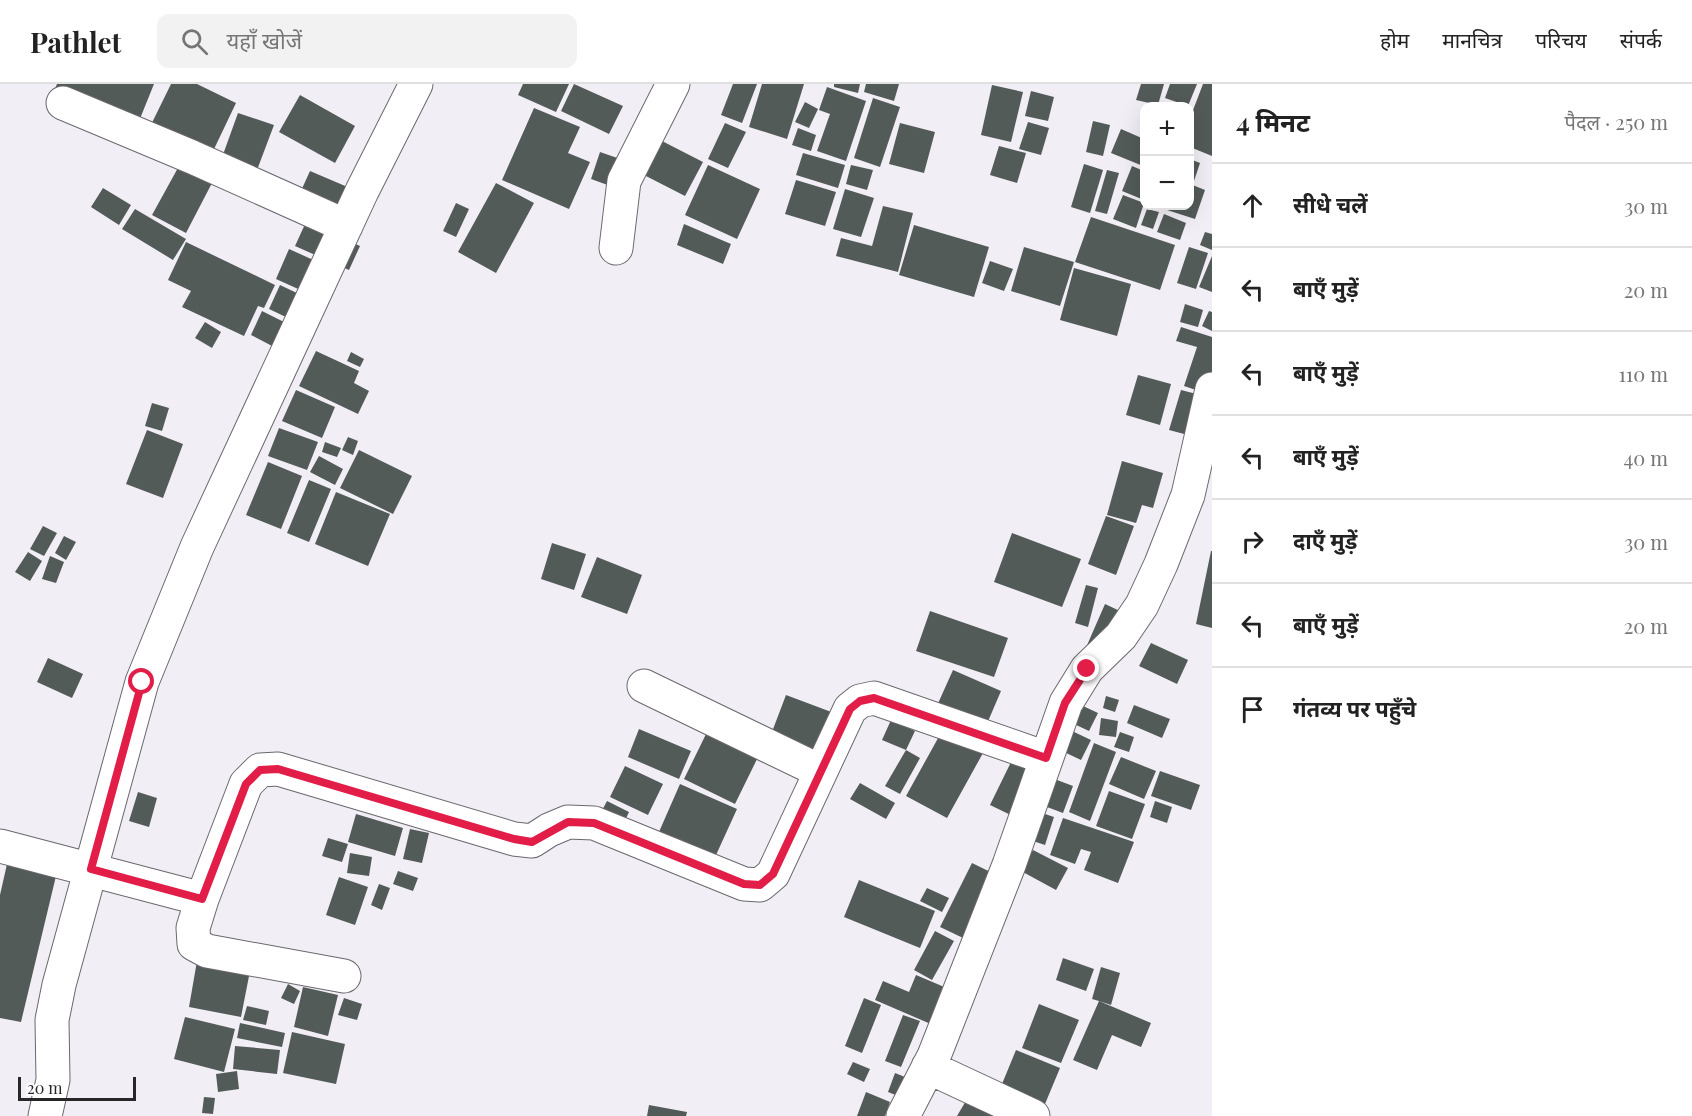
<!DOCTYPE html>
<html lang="hi">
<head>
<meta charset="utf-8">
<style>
  body { margin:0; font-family:"Playfair Display","Noto Sans Devanagari",serif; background:#f2f2f2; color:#222 }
  .controls { position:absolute; right:18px; top:18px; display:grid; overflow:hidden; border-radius:12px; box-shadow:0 6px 24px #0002 }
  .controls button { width:54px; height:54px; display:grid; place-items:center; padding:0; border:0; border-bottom:2px solid #e0e0e0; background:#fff; color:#222; font:30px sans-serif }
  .scale { position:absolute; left:18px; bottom:15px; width:118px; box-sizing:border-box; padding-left:6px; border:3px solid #282629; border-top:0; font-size:16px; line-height:21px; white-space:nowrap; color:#282629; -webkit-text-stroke:4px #fefdfe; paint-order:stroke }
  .stop { position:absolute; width:18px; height:18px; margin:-14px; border:4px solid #e11d48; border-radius:50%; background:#fff }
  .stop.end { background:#e11d48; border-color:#fff; box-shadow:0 2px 6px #0008 }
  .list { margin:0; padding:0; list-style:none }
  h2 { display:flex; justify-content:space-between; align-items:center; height:78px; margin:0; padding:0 24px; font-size:26px }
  h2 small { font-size:20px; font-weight:400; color:#767676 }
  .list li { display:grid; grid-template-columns:39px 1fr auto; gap:18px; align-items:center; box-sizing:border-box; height:84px; padding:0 24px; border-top:2px solid #e0e0e0 }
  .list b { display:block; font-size:22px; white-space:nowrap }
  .list em { font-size:20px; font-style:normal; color:#767676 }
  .icon { flex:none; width:33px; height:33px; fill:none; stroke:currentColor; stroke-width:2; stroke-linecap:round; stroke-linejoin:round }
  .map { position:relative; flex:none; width:1212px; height:1032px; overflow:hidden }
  header { display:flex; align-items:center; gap:36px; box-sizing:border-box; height:84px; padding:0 30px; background:#fff; border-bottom:2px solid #e0e0e0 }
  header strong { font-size:28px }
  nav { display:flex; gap:33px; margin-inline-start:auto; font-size:21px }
  .search { width:420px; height:54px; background:#f2f2f2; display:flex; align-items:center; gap:15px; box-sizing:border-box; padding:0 21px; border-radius:12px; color:#767676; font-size:22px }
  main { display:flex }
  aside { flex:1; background:#fff }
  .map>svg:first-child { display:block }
</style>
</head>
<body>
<header>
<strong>Pathlet</strong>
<div class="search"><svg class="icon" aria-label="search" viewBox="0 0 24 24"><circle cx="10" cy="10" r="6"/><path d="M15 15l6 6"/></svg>यहाँ खोजें</div>
<nav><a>होम</a><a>मानचित्र</a><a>परिचय</a><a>संपर्क</a></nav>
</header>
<main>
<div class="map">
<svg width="1212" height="1032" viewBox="0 0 1212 1032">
  <rect width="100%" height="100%" fill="#f2eef5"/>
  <path fill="#535b59" d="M57,0H154L133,52L49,18Z
    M171,0H197L236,19L205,84L144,55Z
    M523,0H569L556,28L518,11Z
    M574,0L623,22L609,50L561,27Z
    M733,0H757L742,39L721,31Z
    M762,0H804L787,55L749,43Z
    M834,0H860L858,9L834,3Z
    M866,0H899L894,17L864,8Z
    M1141,0H1164L1158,21L1136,16Z
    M1170,0H1197L1188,22L1165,14Z
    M1203,0H1212V72L1190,63V34Z
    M992,1L1023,8L1011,58L981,51Z
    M827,3L866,17L846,77L817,67L830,30L819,26Z
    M1031,7L1054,13L1048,37L1025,32Z
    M300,11L355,42L335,79L279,48Z
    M873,14L900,23L880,83L854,74Z
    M805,18L818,25L809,44L795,38Z
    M534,24L580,43L568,69L590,78L569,125L502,96Z
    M238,29L274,41L251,102L216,90Z
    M1093,37L1110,41L1103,72L1086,68Z
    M1028,38L1049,44L1041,71L1019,65Z
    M725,39L746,48L728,84L708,75Z
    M900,39L935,48L924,89L889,80Z
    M798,44L816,51L811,67L792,61Z
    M1121,45L1144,55L1143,82L1111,69Z
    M662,57L703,78L685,112L644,91Z
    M999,62L1026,69L1017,99L990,91Z
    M600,68L626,77L616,104L591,95Z
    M803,69L845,81L838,104L796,91Z
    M1190,75L1200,79L1193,100L1190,99Z
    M1084,80L1103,86L1090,129L1071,123Z
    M708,81L760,105L737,155L685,131Z
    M851,81L873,86L867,106L846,100Z
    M179,82L212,99L186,149L152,131Z
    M1132,82L1144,87V116L1122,107Z
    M1107,86L1119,89L1107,130L1095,127Z
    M310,87L371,113L356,147L295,120Z
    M796,96L836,108L825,142L785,130Z
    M496,99L534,119L496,189L458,168Z
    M1190,100L1205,106L1195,135L1167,126L1168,122H1190Z
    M103,104L131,121L119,141L91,123Z
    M845,105L874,114L861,153L833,145Z
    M1123,111L1144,119L1136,144L1113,135Z
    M456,119L469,125L456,153L443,147Z
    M883,122L913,129L898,188L836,172L841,154L872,162Z
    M135,125L186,155L173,176L122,145Z
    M1147,125L1159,128L1153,145L1141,141Z
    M1164,130L1186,139L1180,156L1157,148Z
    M1091,133L1175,161L1160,206L1075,178Z
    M306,138L360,162L349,186L295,162Z
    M684,140L731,160L723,180L677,161Z
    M914,141L989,163L974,213L899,191Z
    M1205,148L1212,150V166L1200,161Z
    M186,158L275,201L264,224L258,222L244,252L182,223L191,207L168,196Z
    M1024,163L1074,178L1060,222L1011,207Z
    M1189,163L1208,169L1196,205L1177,199Z
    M289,165L340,188L327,218L276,195Z
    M1212,172V208L1199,203Z
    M990,177L1013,185L1004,207L982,199Z
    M1074,184L1131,200L1117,252L1060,236Z
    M280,201L299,210L288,234L269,225Z
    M1185,220L1203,226L1198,243L1180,238Z
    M262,227L286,239L274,263L251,251Z
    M1209,227L1212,228V247L1202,242Z
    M205,238L221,248L212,264L195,254Z
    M1181,243L1212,253V289L1205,309L1184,302L1197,263L1176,257Z
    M316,267L359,287L354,299L369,307L358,330L299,302Z
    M351,268L364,275L360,283L347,277Z
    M1138,291L1171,300L1160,341L1126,331Z
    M296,306L335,323L322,354L282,337Z
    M1181,306L1212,314L1203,355L1169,346Z
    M152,319L169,324L162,347L145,342Z
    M279,344L318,358L307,386L268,372Z
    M147,346L183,360L163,414L126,400Z
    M348,353L358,357L353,371L342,366Z
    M325,358L341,364L337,373L322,368Z
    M359,366L412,392L393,430L340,404Z
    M319,372L343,385L335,401L310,388Z
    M1122,377L1163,389L1153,424L1142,421L1136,439L1107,431Z
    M268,378L302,392L281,445L246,431Z
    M309,396L331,405L309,458L287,449Z
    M336,408L390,430L368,482L315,460Z
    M1106,432L1134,442L1116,491L1088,480Z
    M43,442L57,449L44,472L30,465Z
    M1012,449L1081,475L1062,523L994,498Z
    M64,452L76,458L66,476L55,469Z
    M552,459L586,470L574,506L541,495Z
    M1211,467H1212V544L1196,540Z
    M28,468L42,477L30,497L15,488Z
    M50,472L64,478L56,499L42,495Z
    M597,473L642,491L627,530L581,513Z
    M1086,501L1098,504L1088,543L1075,539Z
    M1105,520L1122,528L1081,575Z
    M930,527L1008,554L994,593L916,567Z
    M1151,559L1188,576L1177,600L1139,582Z
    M48,574L83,590L72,614L37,598Z
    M953,586L1001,607L980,656L931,635Z
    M786,611L834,629L815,678L767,661Z
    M1106,612L1119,616L1115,628L1103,624Z
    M1134,621L1170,635L1162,654L1127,639Z
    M1083,622L1098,629L1089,647L1074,640Z
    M1101,634L1118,637L1116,653L1099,651Z
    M891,636L915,647L906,666L882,656Z
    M709,644L760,669L735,720L684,695Z
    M639,645L691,667L679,695L628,673Z
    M942,647L983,669L947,734L906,712Z
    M1072,647L1091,656L1081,676L1062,667Z
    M1120,648L1134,653L1129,668L1114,663Z
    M1094,659L1116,668L1090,737L1069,728Z
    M906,666L920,674L900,710L885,702Z
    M1121,673L1156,687L1144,715L1109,700Z
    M1012,676L1045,692L1023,737L990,721Z
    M625,682L663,700L648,731L610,713Z
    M1160,687L1200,701L1191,726L1151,712Z
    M1049,693L1073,702L1063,729L1039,720Z
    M860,699L895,719L886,735L850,715Z
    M680,700L737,725L711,782L655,757Z
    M1109,707L1145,720L1132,755L1096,742Z
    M138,708L157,714L149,743L129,737Z
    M607,717L629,728L621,745L598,734Z
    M1155,717L1172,723L1167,739L1150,733Z
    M1033,726L1054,733L1045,761L1024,754Z
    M356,730L403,744L395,772L348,758Z
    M1063,734L1134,758L1118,799L1084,786L1091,768L1081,765L1075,780L1050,771Z
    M410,745L429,749L422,779L403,775Z
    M328,754L348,760L342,778L322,772Z
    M1033,766L1068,784L1056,806L1021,787Z
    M350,769L372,773L369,792L347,789Z
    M972,779L1013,799L982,863L940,843Z
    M7,780L56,792L21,938L0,934V811Z
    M398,787L418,794L413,807L393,800Z
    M339,793L368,803L355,841L326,831Z
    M859,796L935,827L920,864L844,833Z
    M379,800L390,804L382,826L371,821Z
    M927,804L949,814L942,828L920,817Z
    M935,847L954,857L932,896L914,886Z
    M1063,874L1094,885L1086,907L1056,896Z
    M197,877L250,887L241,933L189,923Z
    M1101,883L1120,889L1111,921L1099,917L1151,939L1141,963L1112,951L1097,986L1073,976L1099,917L1092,915Z
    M916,891L949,905L933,941L875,916L883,897L909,908Z
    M288,900L300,907L294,920L281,914Z
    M303,903L338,911L328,952L294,943Z
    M344,914L362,920L357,936L338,931Z
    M864,914L881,921L862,969L845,962Z
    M1039,920L1079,936L1061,979L1022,964Z
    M247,922L269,927L266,941L243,936Z
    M903,931L920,937L901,983L885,977Z
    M185,933L235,945L224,988L174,975Z
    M240,939L285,949L282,963L237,954Z
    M292,948L345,960L336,1000L283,989Z
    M235,962L280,966L277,990L233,985Z
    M1016,966L1060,984L1040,1032L995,1017Z
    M853,978L870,985L864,998L847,990Z
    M237,987L239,1005L218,1008L216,990Z
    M895,989L915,997L908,1016L888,1008Z
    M866,1008L890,1018L885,1032H857Z
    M970,1010L1006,1032H957Z
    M204,1013L215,1014L213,1030L202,1029Z
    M649,1021L687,1028L686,1032H647Z"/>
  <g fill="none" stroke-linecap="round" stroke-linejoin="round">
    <g stroke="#6b676e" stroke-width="35">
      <path id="street" d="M63,19L192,73L346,142
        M616,164L624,97L673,0
        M644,602L820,687
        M0,762L202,815
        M344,892L207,867L194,860L193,844L202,815L246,700L260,686L278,685L514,755L532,757L549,746L568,738L594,739L744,800L760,801L773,790L850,625L860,617L874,614L1046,674
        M928,983L1033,1032
        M45,1032L53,996L52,936L59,901L142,598L197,463L362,107L416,0
        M903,1032L934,972L1009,781L1066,619L1087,585L1121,552L1142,521L1161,480L1188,411L1212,305"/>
    </g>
    <use href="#street" stroke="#fff" stroke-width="33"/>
  </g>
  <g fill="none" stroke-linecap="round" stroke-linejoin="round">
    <path stroke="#e11d48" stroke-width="8" d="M142,598L91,785L202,815L246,700L260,686L278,685L514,755L532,758L568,738L594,739L744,800L760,801L773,790L850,625L860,617L874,614L1046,674L1065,619L1087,585"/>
  </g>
</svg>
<div class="controls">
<button>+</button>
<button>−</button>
</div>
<div class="scale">20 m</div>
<div class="stop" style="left:142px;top:598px"></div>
<div class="stop end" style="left:1087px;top:585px"></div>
</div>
<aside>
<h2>4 मिनट<small>पैदल · 250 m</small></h2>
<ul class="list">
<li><svg class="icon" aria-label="ahead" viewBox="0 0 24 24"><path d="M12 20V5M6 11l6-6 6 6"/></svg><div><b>सीधे चलें</b></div><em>30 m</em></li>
<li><svg class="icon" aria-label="left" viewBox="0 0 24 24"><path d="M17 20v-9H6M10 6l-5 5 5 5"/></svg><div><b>बाएँ मुड़ें</b></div><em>20 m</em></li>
<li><svg class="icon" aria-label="left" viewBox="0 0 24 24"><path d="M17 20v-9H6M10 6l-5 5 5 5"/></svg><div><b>बाएँ मुड़ें</b></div><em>110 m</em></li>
<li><svg class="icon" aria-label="left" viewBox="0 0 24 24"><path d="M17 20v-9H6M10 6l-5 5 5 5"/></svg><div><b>बाएँ मुड़ें</b></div><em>40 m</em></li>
<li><svg class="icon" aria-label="right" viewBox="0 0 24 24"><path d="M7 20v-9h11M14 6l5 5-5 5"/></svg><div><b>दाएँ मुड़ें</b></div><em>30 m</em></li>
<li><svg class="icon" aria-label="left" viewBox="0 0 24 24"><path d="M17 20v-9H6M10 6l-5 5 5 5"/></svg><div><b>बाएँ मुड़ें</b></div><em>20 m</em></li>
<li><svg class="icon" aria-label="arrive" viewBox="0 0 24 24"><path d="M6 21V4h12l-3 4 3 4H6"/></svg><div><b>गंतव्य पर पहुँचे</b></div></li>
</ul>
</aside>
</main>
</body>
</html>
